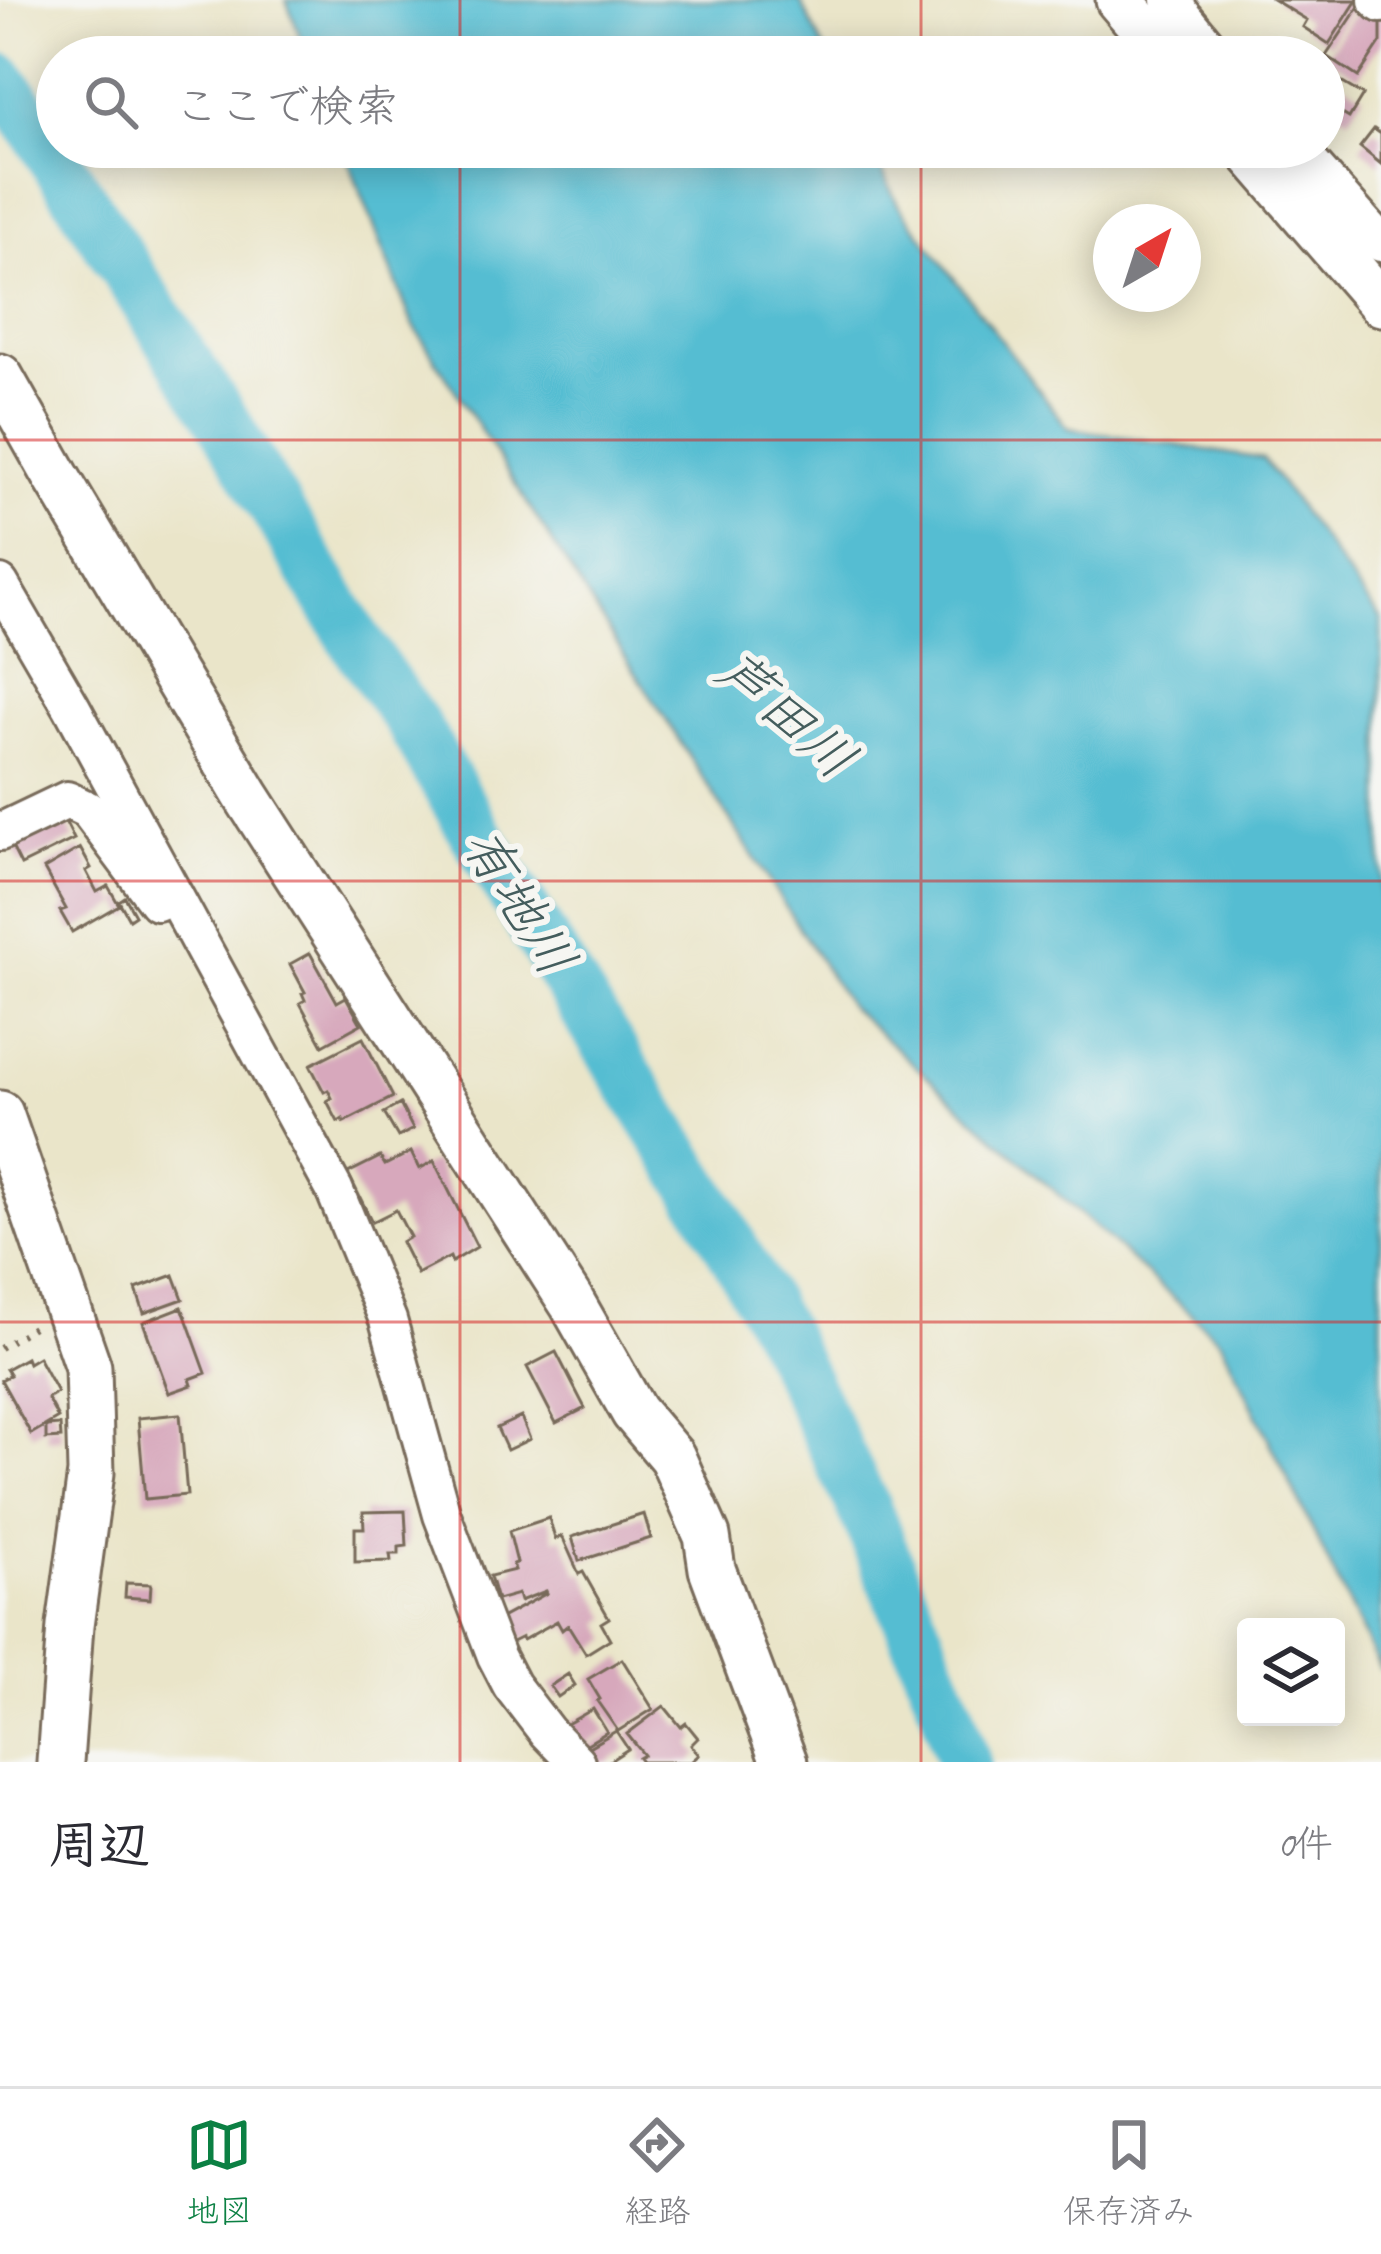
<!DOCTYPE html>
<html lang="ja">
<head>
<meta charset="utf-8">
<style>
  body { margin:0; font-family:Caveat,"Klee One",sans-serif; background:#f2f2f3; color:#2b2b33 }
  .controls { position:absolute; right:36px; bottom:36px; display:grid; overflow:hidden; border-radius:12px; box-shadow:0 6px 30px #0003 }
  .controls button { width:108px; height:108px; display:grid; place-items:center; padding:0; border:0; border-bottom:3px solid #e1e1e2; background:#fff; color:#2b2b33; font:60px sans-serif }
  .compass { position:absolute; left:1093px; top:204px; width:108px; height:108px; border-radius:50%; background:#fff; box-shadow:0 6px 30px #0003; rotate:39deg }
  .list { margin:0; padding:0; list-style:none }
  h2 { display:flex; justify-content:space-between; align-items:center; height:156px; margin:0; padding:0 48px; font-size:51px }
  h2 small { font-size:39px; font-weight:400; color:#7c7c81 }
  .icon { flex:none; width:66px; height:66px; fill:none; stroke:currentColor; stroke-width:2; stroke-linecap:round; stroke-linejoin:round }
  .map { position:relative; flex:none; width:1381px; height:1762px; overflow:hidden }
  .search { position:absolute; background:#fff; box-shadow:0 6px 30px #0003; left:36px; right:36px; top:36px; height:132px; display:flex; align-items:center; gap:30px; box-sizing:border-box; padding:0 42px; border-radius:66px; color:#7c7c81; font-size:45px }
  .sheet { height:324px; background:#fff }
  nav { display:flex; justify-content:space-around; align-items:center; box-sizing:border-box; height:168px; border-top:3px solid #e1e1e2; background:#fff; font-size:33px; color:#7c7c81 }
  nav a { display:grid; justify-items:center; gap:6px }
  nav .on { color:#0b8043 }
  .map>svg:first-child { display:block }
</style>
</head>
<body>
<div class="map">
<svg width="1381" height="1762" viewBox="0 0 1381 1762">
  <rect width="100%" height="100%" fill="#f6f6f2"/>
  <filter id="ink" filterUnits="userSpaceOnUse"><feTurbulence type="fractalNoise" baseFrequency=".00833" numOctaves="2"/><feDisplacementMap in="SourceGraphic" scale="24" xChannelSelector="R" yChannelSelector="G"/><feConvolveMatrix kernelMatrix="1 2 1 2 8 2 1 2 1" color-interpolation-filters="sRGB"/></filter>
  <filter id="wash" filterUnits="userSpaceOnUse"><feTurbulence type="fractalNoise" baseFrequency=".004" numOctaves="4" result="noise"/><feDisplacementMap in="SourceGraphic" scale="48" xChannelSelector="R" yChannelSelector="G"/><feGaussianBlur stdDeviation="2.7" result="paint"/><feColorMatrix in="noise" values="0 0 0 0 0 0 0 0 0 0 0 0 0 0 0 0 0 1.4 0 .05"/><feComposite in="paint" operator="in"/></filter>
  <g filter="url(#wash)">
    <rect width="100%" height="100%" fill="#eae5c9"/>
    <path fill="#55bdd2" stroke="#487478" stroke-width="3" d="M286,0H800L828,57H308Z
      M343,147H871L897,203L1068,428L1263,459L1381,620V1671L1221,1341L849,1006L412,323Z"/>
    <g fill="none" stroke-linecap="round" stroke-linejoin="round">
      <path stroke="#55bdd2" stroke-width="54" d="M0,80L35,128L224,422L358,645L413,725L478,837L714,1215L781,1336L865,1510L947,1710L964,1762"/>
    </g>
    <g id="blocks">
      <path fill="#d7a8bc" d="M1274,0H1357L1329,44L1303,27L1307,20Z
        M1360,5L1381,19V42L1358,77L1326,56Z
        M1341,82L1363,95L1349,118L1327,105Z
        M1374,129L1381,134V164L1360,147Z
        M62,815L74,839L21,865L9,841Z
        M80,848L91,868L86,871L97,892L108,886L119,905L72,932L60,911L66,909L44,869Z
        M125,897L135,915L129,919L119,901Z
        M310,953L337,1002L346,997L361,1024L323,1045L300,1003L305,1000L302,993L305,992L290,964Z
        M363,1038L393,1097L344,1122L343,1119L338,1122L327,1101L332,1098L328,1090L324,1092L310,1065Z
        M400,1104L413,1129L398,1137L384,1113Z
        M411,1152L419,1169L434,1161L477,1247L452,1262L450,1257L417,1274L401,1242L410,1237L396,1210L372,1222L348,1173L380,1157L385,1165Z
        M174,1275L183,1299L144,1313L136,1289Z
        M182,1307L206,1373L190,1379L192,1385L169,1393L143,1322Z
        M556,1352L585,1408L556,1423L527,1367Z
        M38,1357L57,1392L47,1398L58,1418L31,1434L1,1380L10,1375L6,1369L26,1358L28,1363Z
        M180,1414L187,1495L145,1499L138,1418Z
        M521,1417L530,1439L507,1450L497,1428Z
        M60,1425L61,1438L46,1439V1426Z
        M405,1511L407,1546L399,1547V1554H390L391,1561L355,1562V1528H364L363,1512Z
        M644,1514L651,1538L579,1561L572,1537Z
        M549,1518L555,1539L562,1536L579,1574L583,1572L609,1618L601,1623L610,1639L586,1654L568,1625L562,1630L557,1621L523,1640L522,1637L502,1647L490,1624L547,1593L546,1591L520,1601L518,1594L497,1600L490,1576L515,1570L513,1564L517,1563L509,1531Z
        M126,1583L151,1584L150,1599L125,1597Z
        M622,1659L653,1709L618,1731L597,1701L600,1699L588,1679Z
        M568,1674L575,1685L558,1697L550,1686Z
        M664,1706L681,1727L686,1723L698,1738L691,1745L699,1755L691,1762H642L639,1758L644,1755L627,1734Z
        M593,1709L607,1732L582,1747L567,1724Z
        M616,1731L628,1749L608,1762H596L587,1748Z"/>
    </g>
  </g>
  <g filter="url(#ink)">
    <use href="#blocks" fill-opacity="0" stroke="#786b5a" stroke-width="3"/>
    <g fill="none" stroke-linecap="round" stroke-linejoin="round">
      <g stroke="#786b5a" stroke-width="42">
        <path id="minor" d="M1170,0L1217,57
          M1377,0L1381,4
          M1296,147L1381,243
          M0,584L71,706L334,1189L388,1320L442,1515L496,1656L511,1685L547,1732L576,1762
          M0,832L67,800L88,810L157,902"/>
      </g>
      <g stroke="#786b5a" stroke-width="51">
        <path id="tertiary" d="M1119,0L1168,57
          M1246,147L1381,303
          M0,377L57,478L247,797L572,1303L634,1412L672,1457L707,1536L712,1569L784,1762
          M0,1114L88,1367L91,1473L70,1626L60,1762"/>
      </g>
      <path stroke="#786b5a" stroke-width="6" stroke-dasharray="3 9" stroke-linecap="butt" d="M0,1348L38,1324"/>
      <use href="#minor" stroke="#fff" stroke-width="36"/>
      <use href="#tertiary" stroke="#fff" stroke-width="45"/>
    </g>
  </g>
  <path fill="none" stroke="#d62828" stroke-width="3" stroke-opacity="0.55" d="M460,0V57M921,0V57M460,147V1762M921,147V1762M0,440H1381M0,881H1381M0,1322H1381"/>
  <g text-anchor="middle" stroke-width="12" stroke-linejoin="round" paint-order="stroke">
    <g font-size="54" font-style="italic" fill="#445d5d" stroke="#f6f6f2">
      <text transform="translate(787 714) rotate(41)" y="19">芦田川</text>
      <text transform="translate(520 901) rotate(58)" y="19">有地川</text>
    </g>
  </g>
</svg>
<div class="controls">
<button><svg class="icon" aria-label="layers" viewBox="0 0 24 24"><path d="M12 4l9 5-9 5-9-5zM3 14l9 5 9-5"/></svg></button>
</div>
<svg class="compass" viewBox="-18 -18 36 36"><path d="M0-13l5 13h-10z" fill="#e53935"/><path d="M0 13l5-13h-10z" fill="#7c7c81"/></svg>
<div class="search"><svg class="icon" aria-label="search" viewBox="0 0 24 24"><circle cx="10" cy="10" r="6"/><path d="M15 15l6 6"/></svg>ここで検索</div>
</div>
<section class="sheet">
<h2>周辺<small>0件</small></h2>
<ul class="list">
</ul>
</section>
<nav>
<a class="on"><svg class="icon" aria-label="map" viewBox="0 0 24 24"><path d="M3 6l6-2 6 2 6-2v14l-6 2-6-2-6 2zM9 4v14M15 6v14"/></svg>地図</a>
<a><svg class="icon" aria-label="directions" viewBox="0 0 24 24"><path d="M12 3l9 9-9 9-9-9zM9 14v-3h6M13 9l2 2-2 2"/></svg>経路</a>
<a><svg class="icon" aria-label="saved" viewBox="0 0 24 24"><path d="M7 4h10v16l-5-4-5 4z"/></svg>保存済み</a>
</nav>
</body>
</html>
